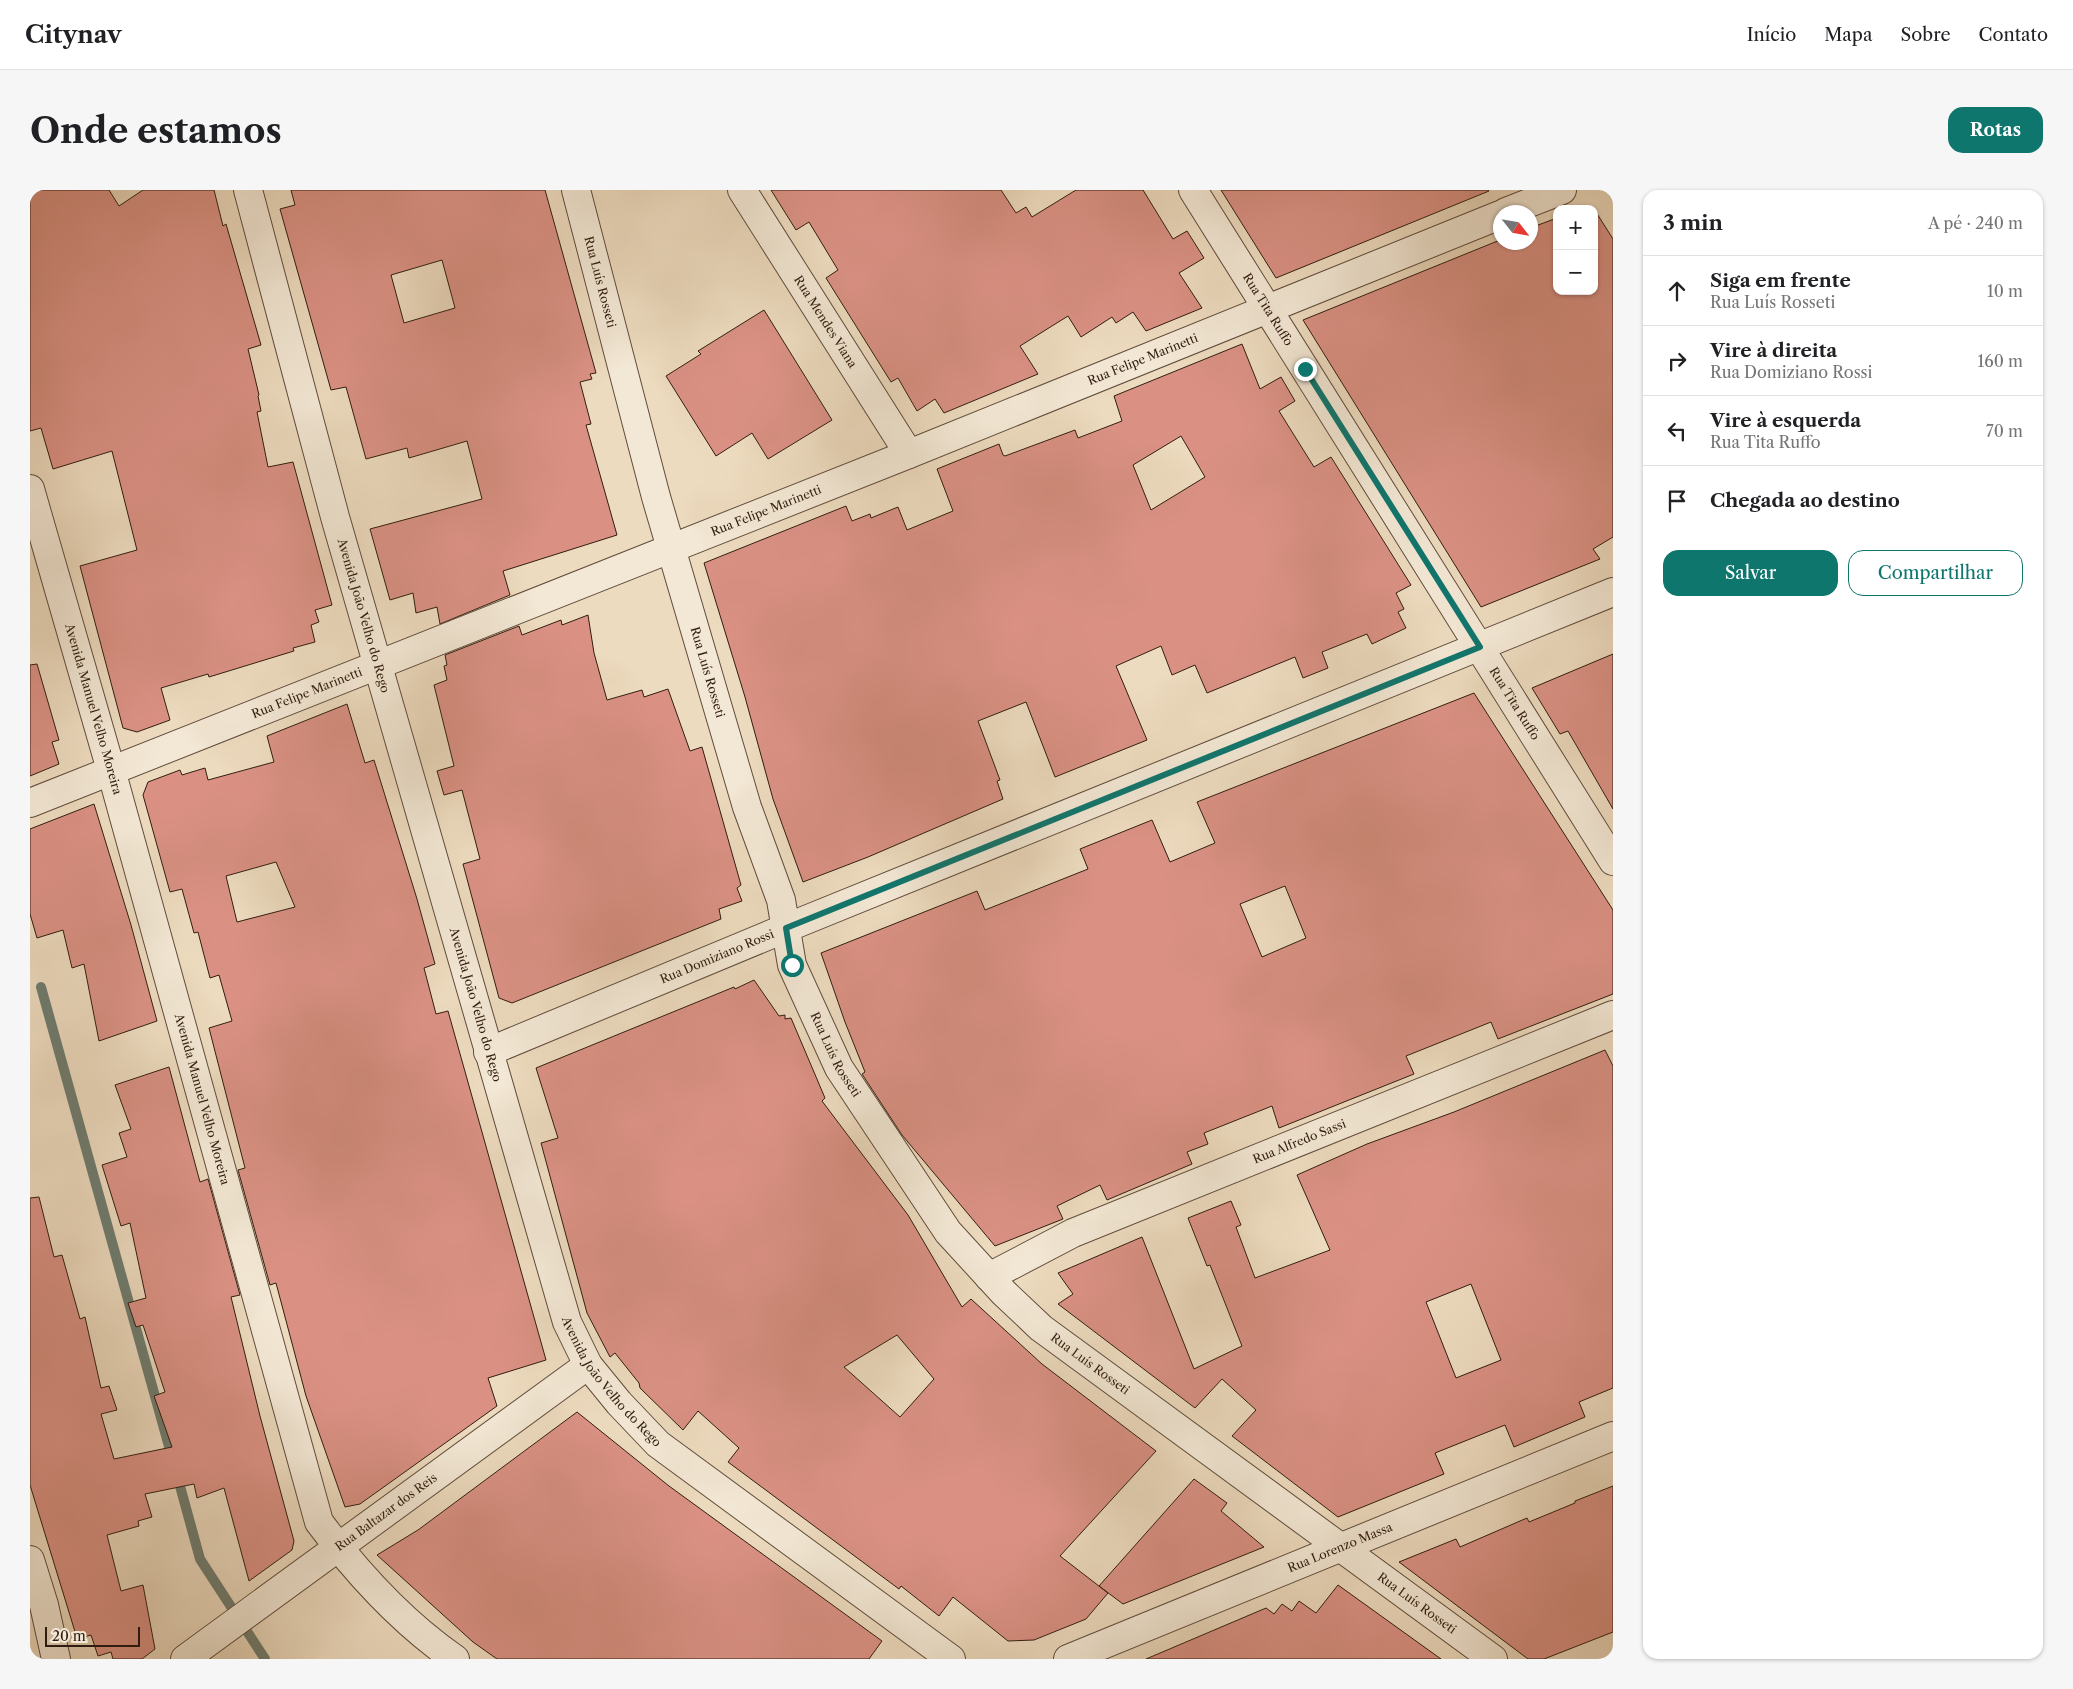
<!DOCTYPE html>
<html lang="pt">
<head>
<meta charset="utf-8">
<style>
  body { margin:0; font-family:"Libre Caslon Text",serif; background:#f6f6f6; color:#202124 }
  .controls { position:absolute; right:15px; top:15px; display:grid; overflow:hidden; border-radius:10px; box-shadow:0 1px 4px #0004 }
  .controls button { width:45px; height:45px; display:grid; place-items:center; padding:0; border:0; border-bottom:1px solid #e0e0e0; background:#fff; color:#202124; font:25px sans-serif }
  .compass { position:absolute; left:1463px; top:15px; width:45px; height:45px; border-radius:50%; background:#fff; box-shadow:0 1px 4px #0004; rotate:121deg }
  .scale { position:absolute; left:15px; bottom:12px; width:95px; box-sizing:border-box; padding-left:5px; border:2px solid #311d10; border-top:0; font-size:14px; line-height:18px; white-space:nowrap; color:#311d10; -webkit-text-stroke:4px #f3e8d5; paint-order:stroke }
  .stop { position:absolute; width:15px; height:15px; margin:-11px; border:4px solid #0f766e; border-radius:50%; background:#fff }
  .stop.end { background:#0f766e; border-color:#fff; box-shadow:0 1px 5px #0008 }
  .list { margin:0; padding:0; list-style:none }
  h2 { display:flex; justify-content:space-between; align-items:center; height:65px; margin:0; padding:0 20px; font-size:21px }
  h2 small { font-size:16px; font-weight:400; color:#757577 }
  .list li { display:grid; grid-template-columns:32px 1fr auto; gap:15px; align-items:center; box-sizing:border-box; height:70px; padding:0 20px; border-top:1px solid #e0e0e0 }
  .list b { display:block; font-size:19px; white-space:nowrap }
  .list p { margin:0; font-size:16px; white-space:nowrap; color:#757577 }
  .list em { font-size:16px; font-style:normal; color:#757577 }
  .actions { display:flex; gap:10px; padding:15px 20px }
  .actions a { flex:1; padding:11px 0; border:1px solid #0f766e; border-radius:15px; text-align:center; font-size:18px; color:#0f766e }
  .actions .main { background:#0f766e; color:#fff }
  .icon { flex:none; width:28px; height:28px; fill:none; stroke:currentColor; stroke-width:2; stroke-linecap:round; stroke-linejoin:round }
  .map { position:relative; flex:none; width:1583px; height:1469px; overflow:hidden; border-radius:15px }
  header { display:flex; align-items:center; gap:30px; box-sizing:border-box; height:70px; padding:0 25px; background:#fff; border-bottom:1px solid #e0e0e0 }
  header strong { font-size:24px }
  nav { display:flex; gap:28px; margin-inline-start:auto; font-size:18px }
  .intro { display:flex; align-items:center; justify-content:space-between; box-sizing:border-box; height:120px; padding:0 30px }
  h1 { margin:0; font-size:35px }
  .button { padding:12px 22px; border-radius:15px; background:#0f766e; color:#fff; font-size:18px; font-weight:700 }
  main { display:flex; gap:30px; padding:0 30px }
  aside { flex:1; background:#fff; border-radius:15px; box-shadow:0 1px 4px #0004 }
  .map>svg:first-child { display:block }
</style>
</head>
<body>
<header>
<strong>Citynav</strong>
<nav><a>Início</a><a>Mapa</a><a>Sobre</a><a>Contato</a></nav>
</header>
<div class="intro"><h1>Onde estamos</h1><a class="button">Rotas</a></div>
<main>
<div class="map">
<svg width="1583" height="1469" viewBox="0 0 1583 1469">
  <rect width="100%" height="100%" fill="#eddbbf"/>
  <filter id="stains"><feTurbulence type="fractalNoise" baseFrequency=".004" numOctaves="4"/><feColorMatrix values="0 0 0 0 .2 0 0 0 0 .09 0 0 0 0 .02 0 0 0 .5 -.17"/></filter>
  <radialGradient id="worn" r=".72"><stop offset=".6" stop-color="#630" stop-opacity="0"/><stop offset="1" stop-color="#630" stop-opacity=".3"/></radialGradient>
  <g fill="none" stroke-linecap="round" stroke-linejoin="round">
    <path stroke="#6f7c70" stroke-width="10" d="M11,797L143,1271
      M147,1285L170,1369L235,1469"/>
  </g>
  <path fill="#da9184" stroke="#311d10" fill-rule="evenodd" d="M0,0H79L89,16L113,0H184L193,36L196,34L231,155L218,159L229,205L228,206L231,221L227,222L238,277L263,272L302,415L285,420L289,432L281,435L285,452L263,458L264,461L179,487L178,484L131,498L140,530L107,542L93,538L50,376L107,360L82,261L23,279L11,238L0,241Z
    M261,0H515L566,183L560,184L562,189L550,192L561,234L556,235L587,345L473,381L480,405L410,434L407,417L386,423L383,403L360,410L340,339L452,309L437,251L379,268L377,258L336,269L316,197L301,200L250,19L265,15ZM412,70L425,118L374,133L361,85Z
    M741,0H971L986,23L996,17L1002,27L1046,0H1113L1143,49L1157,41L1174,68L1149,83L1172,118L1116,141L1103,122L1086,133L1082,127L1051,147L1038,126L990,156L1008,184L914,223L905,209L887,221L868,188L861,192L796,88L808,80L779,32L766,40Z
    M1191,0H1458L1459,1L1246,88Z
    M1564,19L1583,49V347L1563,359L1570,369L1451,417L1273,130L1470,50V52H1500V38L1527,28V101H1564Z
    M734,120L802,230L738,269L722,243L686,266L636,186L671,164L668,161Z
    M1212,154L1230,199L1251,187L1265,211L1249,221L1284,277L1301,267L1381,395L1366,403L1374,419L1368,422L1376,438L1342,454L1337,444L1292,462L1298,478L1273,488L1265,467L1177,503L1165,475L1142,485L1131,456L1086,476L1117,550L1025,587L996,512L948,531L970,590L967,591L973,609L838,667L773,692L743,609L715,507L674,373L816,316L822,331L840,324L841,328L868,317L877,340L923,321L907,279L969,254L973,265L975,266L1045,240L1048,248L1092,231L1084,206ZM1151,246L1175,287L1121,320L1103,275Z
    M558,425L564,463L577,510L612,500L614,507L638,499L660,561L672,557L711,695L707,698L712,711L689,719L691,729L482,813L469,808L433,674L450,669L432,600L414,605L407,581L424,576L404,495L417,490L414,476L417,475L415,465L489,436L492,445L531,430L532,435Z
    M1583,464V619L1538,541L1530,544L1502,498Z
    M7,474L29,550L22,552L29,574L0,586V475Z
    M1444,503L1583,720V804L1468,849L1461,832L1376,866L1384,884L1249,938L1242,916L1174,943L1178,954L1157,962L1162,974L1077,1010L1070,995L1027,1016L1033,1029L965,1056L872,945L832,884L835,882L815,832L791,763L947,701L955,720L1058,679L1050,659L1122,630L1140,672L1185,653L1167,612ZM1255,696L1276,748L1232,767L1210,714Z
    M317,514L335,573L344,570L387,709L405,774L394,778L406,824L418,821L516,1170L458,1188L467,1216L330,1314L315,1317L276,1206L246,1093L240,1095L208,980L215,978L179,838L202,831L189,785L180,788L168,742L164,743L152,699L140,702L113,605L118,592L150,580L152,585L175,578L178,590L244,572L237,546ZM246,672L265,717L207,732L196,686Z
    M64,614L101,735L127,831L69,851L54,774L42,778L33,740L7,748L0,724V639Z
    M724,790L749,826L755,825V829L761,828L795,908L792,911L878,1025L932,1117L941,1109L1012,1174L1126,1261L1030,1366L1078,1403L1056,1429L1004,1450L978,1451L923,1407L909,1426L871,1396L869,1399L698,1272L709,1258L668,1221L653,1240L610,1198L609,1193L585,1163L580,1167L557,1123L511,953L528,948L506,878L704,797L705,799ZM867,1145L904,1189L870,1227L814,1177Z
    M1575,860L1583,876V1198L1549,1212L1555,1227L1484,1257L1475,1235L1405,1263L1414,1284L1308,1327L1202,1246L1226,1220L1192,1189L1165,1218L1028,1114L1043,1104L1028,1083L1112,1047L1164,1179L1212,1156L1180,1075L1177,1076L1158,1028L1201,1011L1211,1035L1206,1037L1225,1088L1300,1060L1267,985L1337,954L1424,922ZM1441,1094L1471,1170L1426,1188L1396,1112Z
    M139,877L170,992L178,989L210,1105L201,1107L230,1226L264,1351L262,1360L219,1391L194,1298L167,1308L164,1294L115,1304L122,1327L108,1331L109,1336L77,1345L91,1401L113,1395L125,1459L112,1469H83L81,1462L68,1466L61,1445L54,1447L53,1442L46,1445L0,1295V1008L9,1007L24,1067L32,1065L50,1129L55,1127L71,1198L79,1196L87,1220L71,1224L84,1269L142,1257L124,1206L135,1202L113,1135L106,1137L98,1113L116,1108L100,1033L91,1036L72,975L97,967L89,943L101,939L85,895Z
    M547,1222L639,1296L852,1451L839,1469H467L443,1452L347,1365L388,1340Z
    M1164,1289L1197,1313L1191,1321L1234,1357L1093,1414L1069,1396Z
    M1583,1296V1442L1514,1469H1498L1369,1372L1426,1349L1430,1357L1497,1328L1499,1332L1545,1313V1311Z
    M1308,1395L1411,1469H1116L1236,1418L1244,1424L1252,1414L1262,1421L1269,1411L1286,1423Z"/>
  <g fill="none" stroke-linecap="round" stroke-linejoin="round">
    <g stroke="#604c3c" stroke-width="30">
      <g id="street">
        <path id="s1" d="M218,0L305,327L537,1132L558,1175L589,1213L628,1254L921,1469"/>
        <path id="s2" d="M546,0L626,307L717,617L751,710L762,775L809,878L918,1042L973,1102L1011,1138L1463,1469"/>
        <path id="s3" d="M712,0L879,264"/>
        <path id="s4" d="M1163,0L1583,671"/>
        <path d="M1476,22L1532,0"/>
        <path id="s5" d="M0,299L81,580L289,1332C327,1383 373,1433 425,1469"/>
        <path id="s6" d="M0,613L879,264L1470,25"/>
        <path id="s7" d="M458,862L756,738L1583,402"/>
        <path id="s8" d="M959,1087L1043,1043L1583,825"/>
        <path d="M0,1370L14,1415L26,1469"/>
        <path id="s9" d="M155,1469L558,1175"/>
        <path id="s10" d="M1038,1469L1583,1246"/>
      </g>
    </g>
    <use href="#street" stroke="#f3e8d5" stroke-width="28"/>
  </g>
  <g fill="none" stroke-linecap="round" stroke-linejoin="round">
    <path stroke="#0f766e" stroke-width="6" d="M762,775L756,738L1450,457L1275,179"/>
  </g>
  <g text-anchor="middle" stroke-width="4.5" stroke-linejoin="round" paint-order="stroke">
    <g font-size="12" fill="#311d10" stroke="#f3e8d5">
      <text dy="4" stroke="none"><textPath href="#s2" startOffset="95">Rua Luís Rosseti</textPath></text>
      <text dy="4" stroke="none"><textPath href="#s4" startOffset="141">Rua Tita Ruffo</textPath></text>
      <text dy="4" stroke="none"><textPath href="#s3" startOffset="156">Rua Mendes Viana</textPath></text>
      <text dy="4" stroke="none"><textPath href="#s6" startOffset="1198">Rua Felipe Marinetti</textPath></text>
      <text dy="4" stroke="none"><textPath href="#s6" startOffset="792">Rua Felipe Marinetti</textPath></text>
      <text dy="4" stroke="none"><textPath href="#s1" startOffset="441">Avenida João Velho do Rego</textPath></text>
      <text dy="4" stroke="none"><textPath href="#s2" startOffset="500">Rua Luís Rosseti</textPath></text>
      <text dy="4" stroke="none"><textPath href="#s6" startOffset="298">Rua Felipe Marinetti</textPath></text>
      <text dy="4" stroke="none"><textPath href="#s4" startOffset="606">Rua Tita Ruffo</textPath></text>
      <text dy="4" stroke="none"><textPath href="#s5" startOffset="229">Avenida Manuel Velho Moreira</textPath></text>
      <text dy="4" stroke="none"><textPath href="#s7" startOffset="248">Rua Domiziano Rossi</textPath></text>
      <text dy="4" stroke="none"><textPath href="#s1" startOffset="846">Avenida João Velho do Rego</textPath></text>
      <text dy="4" stroke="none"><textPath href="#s2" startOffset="905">Rua Luís Rosseti</textPath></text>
      <text dy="4" stroke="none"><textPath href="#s5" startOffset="634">Avenida Manuel Velho Moreira</textPath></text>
      <text dy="4" stroke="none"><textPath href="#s8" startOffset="339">Rua Alfredo Sassi</textPath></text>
      <text dy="4" stroke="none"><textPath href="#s2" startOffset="1310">Rua Luís Rosseti</textPath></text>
      <text dy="4" stroke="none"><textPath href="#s1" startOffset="1251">Avenida João Velho do Rego</textPath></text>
      <text dy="4" stroke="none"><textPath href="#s9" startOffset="249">Rua Baltazar dos Reis</textPath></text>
      <text dy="4" stroke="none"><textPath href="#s10" startOffset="294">Rua Lorenzo Massa</textPath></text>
      <text dy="4" stroke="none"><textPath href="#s2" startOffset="1715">Rua Luís Rosseti</textPath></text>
    </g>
  </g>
  <rect width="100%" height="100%" filter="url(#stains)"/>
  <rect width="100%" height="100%" fill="url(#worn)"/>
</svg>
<div class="controls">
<button>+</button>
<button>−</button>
</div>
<svg class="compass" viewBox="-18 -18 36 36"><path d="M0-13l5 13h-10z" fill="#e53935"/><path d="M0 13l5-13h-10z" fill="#757577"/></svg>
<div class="scale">20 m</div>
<div class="stop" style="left:762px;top:775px"></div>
<div class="stop end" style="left:1275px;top:179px"></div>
</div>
<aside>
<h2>3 min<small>A pé · 240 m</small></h2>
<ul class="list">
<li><svg class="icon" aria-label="ahead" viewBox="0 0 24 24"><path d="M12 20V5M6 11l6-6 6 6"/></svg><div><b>Siga em frente</b><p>Rua Luís Rosseti</p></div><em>10 m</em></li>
<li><svg class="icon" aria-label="right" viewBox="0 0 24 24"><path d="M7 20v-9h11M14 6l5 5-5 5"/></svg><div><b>Vire à direita</b><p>Rua Domiziano Rossi</p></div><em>160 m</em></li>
<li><svg class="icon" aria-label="left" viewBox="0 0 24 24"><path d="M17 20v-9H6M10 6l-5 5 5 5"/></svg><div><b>Vire à esquerda</b><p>Rua Tita Ruffo</p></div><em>70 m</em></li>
<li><svg class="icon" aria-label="arrive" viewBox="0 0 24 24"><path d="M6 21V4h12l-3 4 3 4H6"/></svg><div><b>Chegada ao destino</b></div></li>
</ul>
<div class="actions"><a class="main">Salvar</a><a>Compartilhar</a></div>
</aside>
</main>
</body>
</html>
